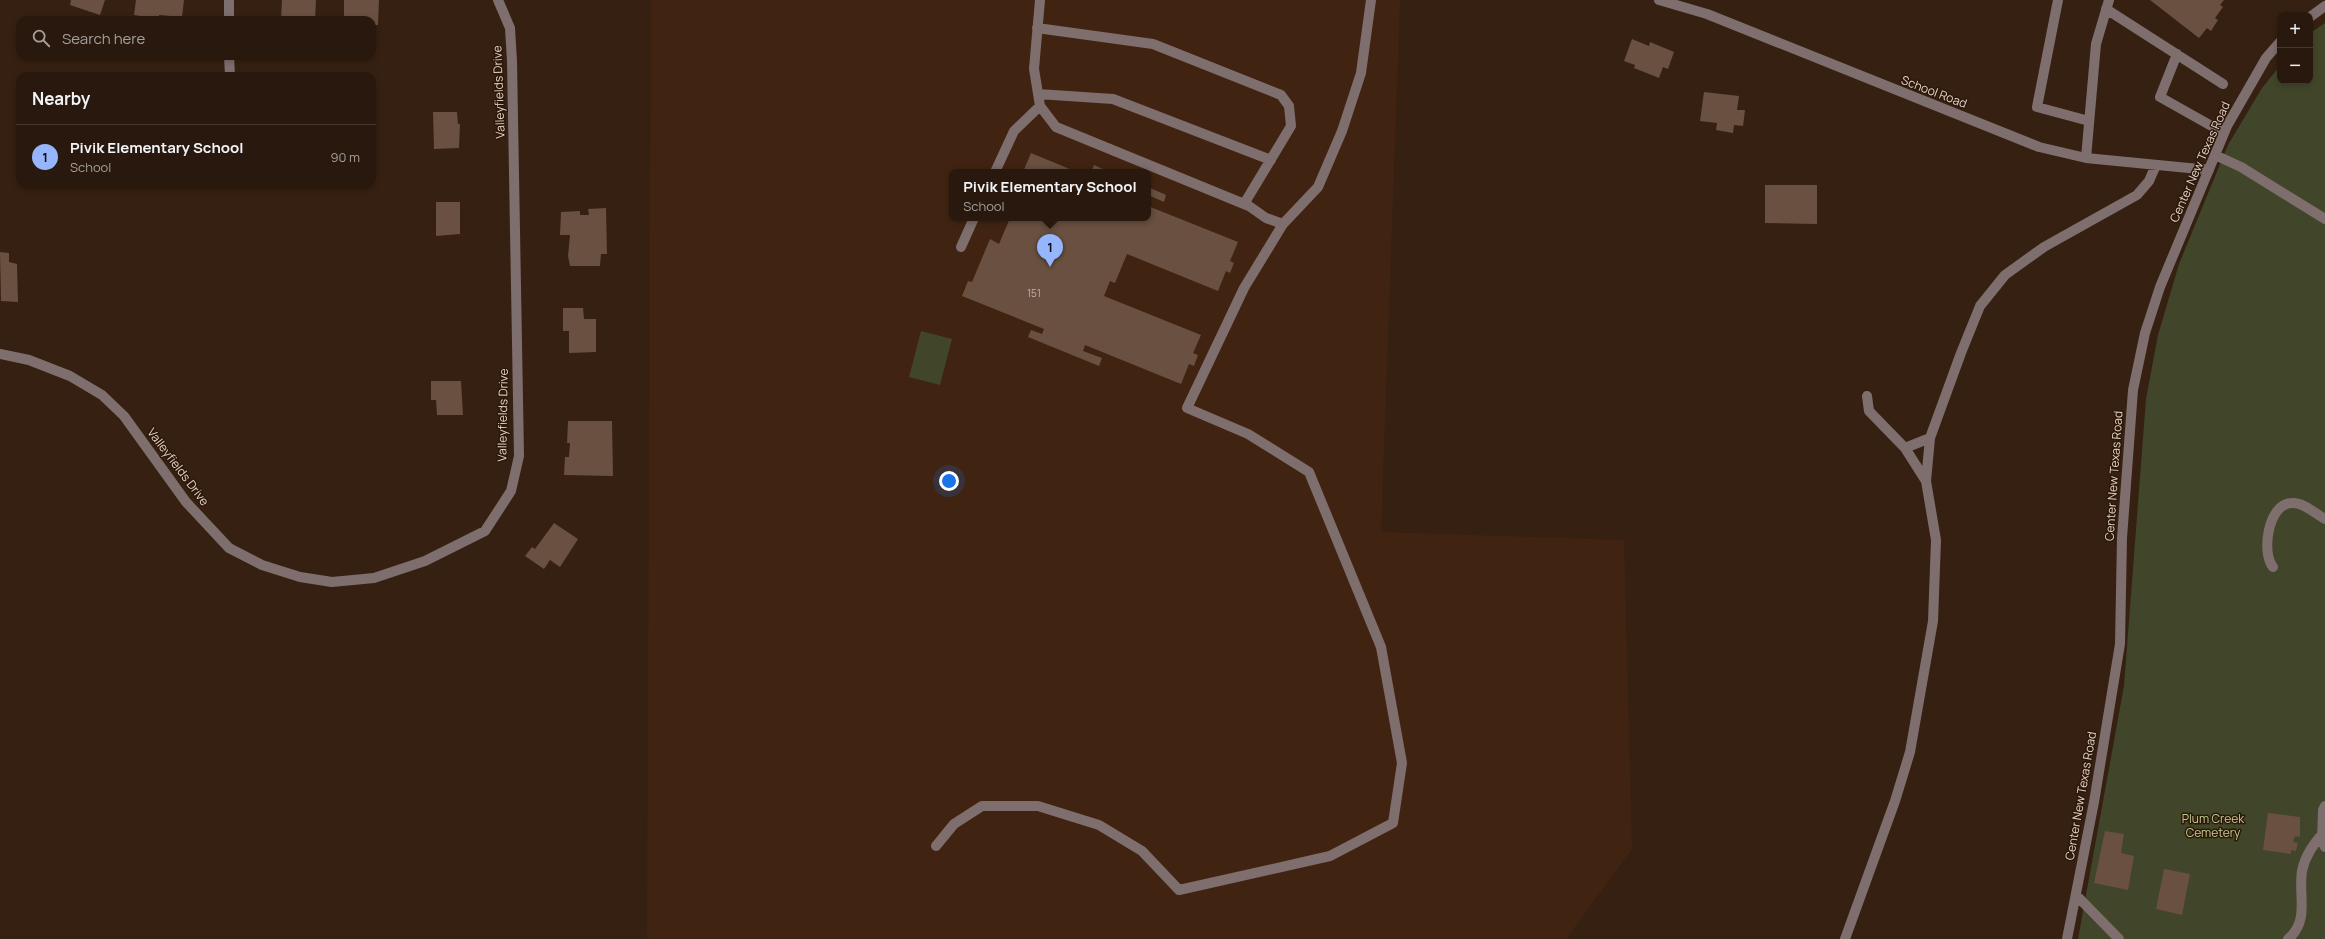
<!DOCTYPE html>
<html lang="en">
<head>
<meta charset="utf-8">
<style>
  body { margin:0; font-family:Manrope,sans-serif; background:#34251b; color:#f1f3f6 }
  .controls { position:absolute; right:12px; top:12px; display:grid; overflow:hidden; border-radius:8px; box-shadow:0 2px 6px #0003 }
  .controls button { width:36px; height:36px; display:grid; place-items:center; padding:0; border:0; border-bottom:1px solid #44372e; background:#28180d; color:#f1f3f6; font:20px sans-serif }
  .you { position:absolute; left:949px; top:481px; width:14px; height:14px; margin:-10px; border:3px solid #fff; border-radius:50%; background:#1a73e8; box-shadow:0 0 0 6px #1a73e833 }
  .badge { display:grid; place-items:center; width:26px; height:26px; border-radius:50%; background:#95b6fd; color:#111; font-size:13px; font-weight:700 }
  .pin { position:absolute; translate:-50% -33px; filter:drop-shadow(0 1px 2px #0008) }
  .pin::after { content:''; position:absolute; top:21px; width:14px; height:12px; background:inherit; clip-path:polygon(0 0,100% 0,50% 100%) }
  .popup { position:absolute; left:949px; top:169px; width:202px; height:52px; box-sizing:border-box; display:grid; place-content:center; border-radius:8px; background:#28180d; filter:drop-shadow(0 1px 3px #0005); font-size:13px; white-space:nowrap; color:#a5a09d }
  .popup b { font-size:15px; color:#f1f3f6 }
  .popup::after { content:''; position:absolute; left:50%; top:100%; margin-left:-8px; border:8px solid transparent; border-top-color:#28180d }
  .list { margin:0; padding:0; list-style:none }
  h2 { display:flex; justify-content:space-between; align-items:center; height:52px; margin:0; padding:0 16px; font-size:17px }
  h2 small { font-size:13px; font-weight:400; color:#a5a09d }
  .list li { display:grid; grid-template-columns:26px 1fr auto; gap:12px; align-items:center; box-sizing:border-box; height:64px; padding:0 16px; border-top:1px solid #44372e }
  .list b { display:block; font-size:15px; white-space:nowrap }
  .list p { margin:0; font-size:13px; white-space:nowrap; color:#a5a09d }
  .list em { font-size:13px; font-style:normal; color:#a5a09d }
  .icon { flex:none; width:22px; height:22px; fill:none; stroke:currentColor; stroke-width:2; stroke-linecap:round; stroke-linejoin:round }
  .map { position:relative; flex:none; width:2325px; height:939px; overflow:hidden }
  .search { position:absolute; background:#28180d; box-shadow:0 2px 6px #0003; left:16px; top:16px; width:360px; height:44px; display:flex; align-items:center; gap:10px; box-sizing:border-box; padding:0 14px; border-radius:12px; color:#a5a09d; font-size:15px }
  .panel { position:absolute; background:#28180d; box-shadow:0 2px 6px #0003; left:16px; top:72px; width:360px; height:116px; border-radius:12px }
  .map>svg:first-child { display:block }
</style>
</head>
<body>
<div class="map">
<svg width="2325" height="939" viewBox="0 0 2325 939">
  <rect width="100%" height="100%" fill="#362011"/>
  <path fill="#402411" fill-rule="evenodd" d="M651,0H1400L1381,532L1624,540L1632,849L1566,939H647ZM952,172H1148V218H952Z"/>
  <path fill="#41462a" d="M2325,23V939H2078L2124,686L2146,399L2158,335L2179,264L2228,145L2262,88L2280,66V81H2310V33Z
    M921,331L952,339L940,385L909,377Z"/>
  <path fill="#695040" d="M71,0H105L100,15L70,5Z
    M136,0H184L182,17L159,15V20H146V17L134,15Z
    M282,0H316L315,20H281Z
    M344,0H379L378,25H372V20H344Z
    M2150,0H2224L2220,5L2223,7L2215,18L2218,20L2211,31L2207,28L2199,38Z
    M1632,39L1649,46L1650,42L1674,52L1668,69L1663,67L1659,78L1634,68L1635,65L1624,61Z
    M1704,92L1739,96L1737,110H1745L1743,126L1734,125L1733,133L1716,130L1717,123L1700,121Z
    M433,112H457L458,124H460L459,148L434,149Z
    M1031,153L1077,172H1023Z
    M1094,165L1110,172H1091Z
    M1765,185H1817V224L1765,223Z
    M1148,187L1166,195L1164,202L1148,195Z
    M436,202H460V234L436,236Z
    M1148,206L1238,242L1230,261L1234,263L1230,273L1226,271L1218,291L1127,254L1115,283L1110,281L1104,296L1201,335L1193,353L1198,355L1194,366L1189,364L1181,384L1085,345L1083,351L1102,358L1099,366L1028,337L1031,330L1042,334L1044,329L962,296L968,281L972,282L990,239L999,244L1010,218H1148Z
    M606,208L607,254H601L600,266H570L568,256L570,235H560L561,212L580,211V215H589L588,209Z
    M0,252L9,253V262L17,264L18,302L1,301Z
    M563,308H583L584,319H596V352L569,353V331H563Z
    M431,381H461L463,415H437L436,400H431Z
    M568,421H612L613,476L564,475L565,457H569L570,443H567Z
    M554,523L578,539L560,567L550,560L544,569L525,556L532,547L535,549Z
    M2268,813L2300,817V837L2295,836L2293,842L2298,843L2296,851L2291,850V854L2263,850Z
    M2105,831L2124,834L2121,853L2134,856L2128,890L2094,883Z
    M2164,869L2190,874L2182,915L2156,909Z"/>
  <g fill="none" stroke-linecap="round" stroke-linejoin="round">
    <path stroke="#7f6e6e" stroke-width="10" d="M229,0V20
      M1040,0L1034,69L1040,106L1056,127L1249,206L1266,218L1283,224L1318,187L1342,131L1361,73L1371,0
      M1659,0L1707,14L2039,147L2086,158L2209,170
      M2058,0L2037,107L2089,121
      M2106,9L2223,84
      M2310,17L2325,6
      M1037,28L1153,44L1281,95L1289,106L1291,126L1244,204
      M2177,54L2160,97L2224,133
      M229,56L230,76
      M1038,94L1113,99L1271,160
      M2215,155L2241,167L2325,219
      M2086,158L2096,44L2109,0
      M995,172L1014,131L1040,106
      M961,247L974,218
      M0,354L29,360L70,376L102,395L124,416L186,502L229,548L262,565L300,577L332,582L374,578L425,561L485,531L511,491L519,456L512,61L510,28L498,0
      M1867,396L1869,411L1905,448
      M1926,481L1905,448L1930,438
      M2273,567C2261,553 2268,503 2292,503C2303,502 2316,514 2325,519
      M2325,806L2323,810L2322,841L2325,847
      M936,846L954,824L982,806H1038L1099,825L1142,851L1179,890L1330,856L1393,823L1402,763L1381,647L1309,472L1248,434L1187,408L1244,288L1283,224
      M2076,895L2119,939
      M1845,939L1895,801L1910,752L1933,621L1936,540L1926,481L1930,438L1961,353L1980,306L2005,275L2044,247L2137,195L2149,181L2156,165
      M2067,939L2094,802L2120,644L2122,538L2133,390L2145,333L2160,287L2227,126L2266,58L2280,42
      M2288,939C2310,921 2298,895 2302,871C2305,856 2313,845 2323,833"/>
  </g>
  <g text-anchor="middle" stroke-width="3" stroke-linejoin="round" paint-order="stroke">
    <g font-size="10" fill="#c4b2a7">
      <text x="1034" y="297">151</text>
    </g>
    <g font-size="12" fill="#e2d3c9" stroke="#2c1708">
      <text transform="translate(499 92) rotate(-92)" y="4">Valleyfields Drive</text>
      <text transform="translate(1934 92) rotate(21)" y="4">School Road</text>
      <text transform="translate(2200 162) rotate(-66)" y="4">Center New Texas Road</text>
      <text transform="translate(503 415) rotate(-89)" y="4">Valleyfields Drive</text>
      <text transform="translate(178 467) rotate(53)" y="4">Valleyfields Drive</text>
      <text transform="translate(2114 476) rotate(-86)" y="4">Center New Texas Road</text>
      <text transform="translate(2081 796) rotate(-80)" y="4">Center New Texas Road</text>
    </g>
    <g font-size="12" fill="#c0cd93" stroke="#2c1708">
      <text x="2213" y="823">Plum Creek<tspan x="2213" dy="14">Cemetery</tspan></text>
    </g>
  </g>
</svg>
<div class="controls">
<button>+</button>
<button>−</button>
</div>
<div class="you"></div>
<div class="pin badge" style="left:1050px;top:267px">1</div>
<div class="popup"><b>Pivik Elementary School</b>School</div>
<div class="search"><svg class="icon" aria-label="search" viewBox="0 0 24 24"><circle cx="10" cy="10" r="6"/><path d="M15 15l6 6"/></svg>Search here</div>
<section class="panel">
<h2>Nearby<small></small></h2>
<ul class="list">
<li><span class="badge">1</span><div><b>Pivik Elementary School</b><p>School</p></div><em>90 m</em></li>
</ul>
</section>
</div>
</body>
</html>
